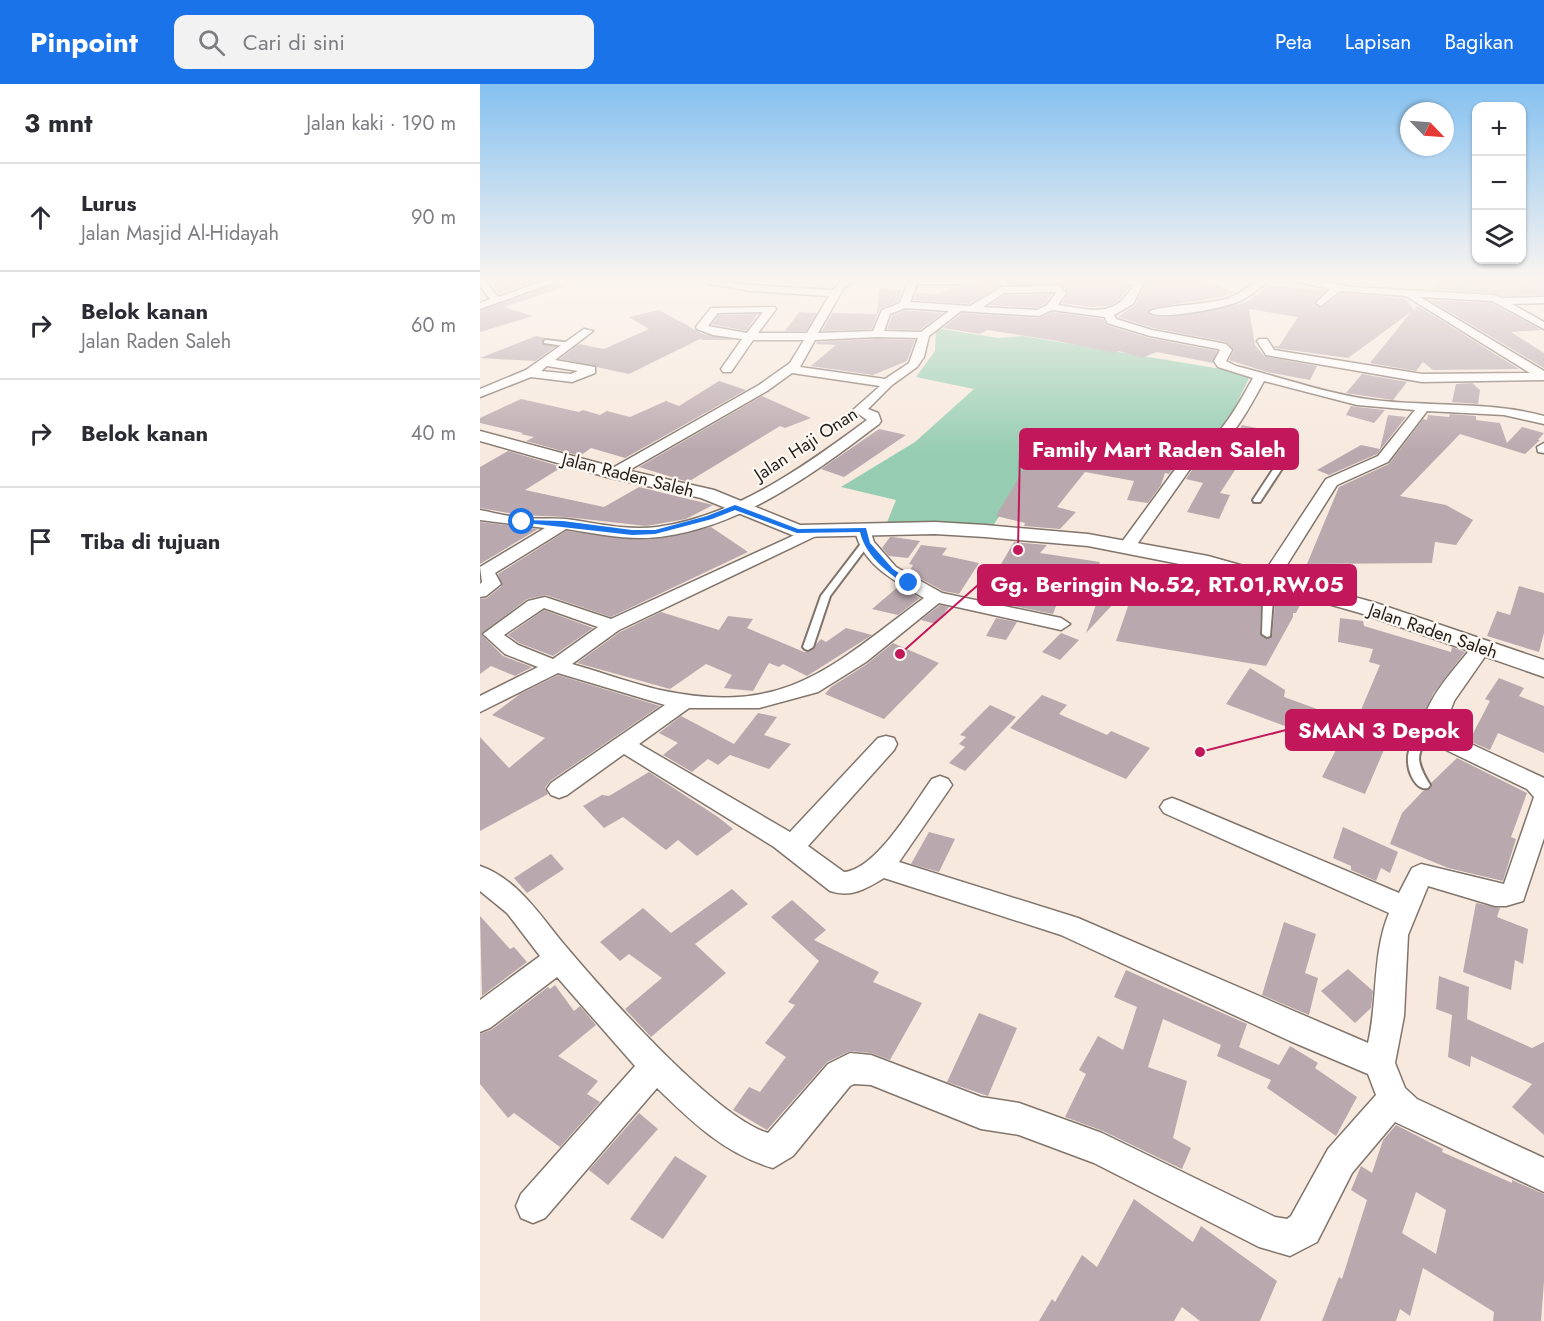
<!DOCTYPE html>
<html lang="id">
<head>
<meta charset="utf-8">
<style>
  body { margin:0; font-family:Jost,sans-serif; background:#f2f2f3; color:#2b2b33 }
  .controls { position:absolute; right:18px; top:18px; display:grid; overflow:hidden; border-radius:12px; box-shadow:0 2px 4px #0004 }
  .controls button { width:54px; height:54px; display:grid; place-items:center; padding:0; border:0; border-bottom:2px solid #e1e1e2; background:#fff; color:#2b2b33; font:30px sans-serif }
  .compass { position:absolute; left:920px; top:18px; width:54px; height:54px; border-radius:50%; background:#fff; box-shadow:0 2px 4px #0004; rotate:115deg }
  .stop { position:absolute; width:18px; height:18px; margin:-14px; border:4px solid #1a73e8; border-radius:50%; background:#fff }
  .stop.end { background:#1a73e8; border-color:#fff; box-shadow:0 2px 6px #0008 }
  .list { margin:0; padding:0; list-style:none }
  h2 { display:flex; justify-content:space-between; align-items:center; height:78px; margin:0; padding:0 24px; font-size:26px }
  h2 small { font-size:20px; font-weight:400; color:#7c7c81 }
  .list li { display:grid; grid-template-columns:39px 1fr auto; gap:18px; align-items:center; box-sizing:border-box; height:108px; padding:0 24px; border-top:2px solid #e1e1e2 }
  .list b { display:block; font-size:22px; white-space:nowrap }
  .list p { margin:0; font-size:20px; white-space:nowrap; color:#7c7c81 }
  .list em { font-size:20px; font-style:normal; color:#7c7c81 }
  .icon { flex:none; width:33px; height:33px; fill:none; stroke:currentColor; stroke-width:2; stroke-linecap:round; stroke-linejoin:round }
  .map { position:relative; flex:none; width:1064px; height:1237px; overflow:hidden }
  header { display:flex; align-items:center; gap:36px; box-sizing:border-box; height:84px; padding:0 30px; background:#1a73e8; color:#fff }
  header strong { font-size:28px }
  nav { display:flex; gap:33px; margin-inline-start:auto; font-size:21px }
  .search { width:420px; height:54px; background:#f2f2f3; display:flex; align-items:center; gap:15px; box-sizing:border-box; padding:0 21px; border-radius:12px; color:#7c7c81; font-size:22px }
  main { display:flex }
  aside { flex:1; background:#fff }
  .map>svg:first-child { display:block }
</style>
</head>
<body>
<header>
<strong>Pinpoint</strong>
<div class="search"><svg class="icon" aria-label="search" viewBox="0 0 24 24"><circle cx="10" cy="10" r="6"/><path d="M15 15l6 6"/></svg>Cari di sini</div>
<nav><a>Peta</a><a>Lapisan</a><a>Bagikan</a></nav>
</header>
<main>
<aside>
<h2>3 mnt<small>Jalan kaki · 190 m</small></h2>
<ul class="list">
<li><svg class="icon" aria-label="ahead" viewBox="0 0 24 24"><path d="M12 20V5M6 11l6-6 6 6"/></svg><div><b>Lurus</b><p>Jalan Masjid Al-Hidayah</p></div><em>90 m</em></li>
<li><svg class="icon" aria-label="right" viewBox="0 0 24 24"><path d="M7 20v-9h11M14 6l5 5-5 5"/></svg><div><b>Belok kanan</b><p>Jalan Raden Saleh</p></div><em>60 m</em></li>
<li><svg class="icon" aria-label="right" viewBox="0 0 24 24"><path d="M7 20v-9h11M14 6l5 5-5 5"/></svg><div><b>Belok kanan</b></div><em>40 m</em></li>
<li><svg class="icon" aria-label="arrive" viewBox="0 0 24 24"><path d="M6 21V4h12l-3 4 3 4H6"/></svg><div><b>Tiba di tujuan</b></div></li>
</ul>
</aside>
<div class="map">
<svg width="1064" height="1237" viewBox="0 0 1064 1237">
  <rect width="100%" height="100%" fill="#f7e9de"/>
  <path fill="#96cdb2" d="M456,244L518,254L543,252L771,290L746,341L723,369L627,349L584,379L559,375L512,443L406,441L416,416L361,403L435,358L494,305L436,293L455,267Z"/>
  <path fill="#b9a8ae" fill-rule="evenodd" d="M7,195H61L19,210L16,206L19,205L13,203L15,201Z
    M86,195H96L97,199L24,223L53,232L0,248V227Z
    M508,195L524,201L489,220L433,216L436,208L455,210Z
    M535,195H632L650,202L637,218L629,222L611,223L582,219L588,209L580,200L524,201Z
    M658,195H720L756,208L742,213L683,222L667,227L674,232L685,233L756,221L768,217L788,202L846,206L834,219L841,224L861,209L925,214L934,226L938,222L1039,285L953,286L943,278L936,287L890,279L931,228L868,274L795,264L794,262H799L818,233L769,225L775,261L784,272L837,282L830,296L787,288L749,276L754,266L746,258L673,244L638,233L655,221L665,201Z
    M959,195H975L982,201L989,195H1064V211L1022,212L1014,209L951,205Z
    M399,204L422,206L418,217L400,225L392,245L342,247L352,229L397,230Z
    M572,210L566,219L557,224L510,221L525,211Z
    M949,216L1011,219L1062,246L1031,248L1064,269V284Z
    M179,226L223,250L255,256H221L222,254L149,290L80,275L99,260L124,265L169,245L149,233Z
    M425,226L463,229L440,246L407,245L412,232Z
    M319,228L337,229L326,247H305Z
    M572,228L623,235L626,241L669,254L737,267L733,279L677,268L662,274L639,267L635,269L572,256L507,246L500,250L463,244L482,229L559,234Z
    M278,230L266,247L232,240L239,231Z
    M56,252L66,254L62,257V260L75,263L55,277L0,274Z
    M397,255L435,256L427,277L393,291L331,282L356,261L336,260L337,258Z
    M882,290L927,298L913,316L866,309Z
    M239,297L266,306L145,374L111,364L100,372L46,357L54,353L41,350L43,349L0,339V334L41,315L99,328L103,326L120,331L127,327L150,333L186,317L199,322Z
    M992,299L1000,306L998,320L972,318L976,300Z
    M282,312L331,334L305,344L300,342L208,398L159,383Z
    M871,322L877,323L905,326L894,339L866,331Z
    M970,330L996,332V336L1020,339L1027,359L1042,343L1064,349L1058,356H1060L1045,370L980,350L920,412L966,421L993,436L976,461L955,458L952,479L827,480L859,403L909,380L943,335L947,336L948,331L969,333Z
    M908,331L926,333L897,370L849,391L837,386L881,361L900,365Z
    M762,341L782,345L740,409L750,411L739,435L707,428L723,399L706,395L716,380L738,367L750,355L754,356Z
    M399,345L426,351L364,393L341,385Z
    M616,358L617,363L695,381L689,390L685,389L681,401L668,419L647,416L654,397L605,388L577,423L596,428L580,445L544,442L545,439L516,432L547,380L555,373L587,380Z
    M28,367L82,383L45,406L124,423L159,403L233,421L206,435L166,442L86,433L40,431L0,424V383Z
    M0,438L58,445L0,480Z
    M231,443L268,468L131,533L66,511L47,515L1,550L23,572L52,583L35,592L11,582L0,590V515L7,514L22,502L18,490L86,447L168,456Z
    M410,453H413L440,457L428,474L409,472L402,464Z
    M534,458L567,461L560,469L620,478L614,493L653,499L606,549L618,515L581,509L573,530L523,520L532,502L511,497Z
    M441,461L467,464L462,471L499,479L479,510L463,507L429,488L433,481L429,480Z
    M656,499L781,518L780,550L788,555L792,552L795,521H798L800,509L823,515L816,529H813V533L786,582L636,557Z
    M419,502L440,514L418,531L392,525Z
    M1039,502L1064,509V549L1059,568L1007,552L1017,527L1030,531Z
    M460,521L469,523L456,540L441,536Z
    M64,526L113,544L73,572L39,559L28,551Z
    M181,528L239,546L248,532L273,535L267,544L324,568H329L341,555L346,558L366,544L392,551L327,592L303,580L299,583L289,579L273,607L244,604L252,591L226,580L190,605L97,579L140,548Z
    M516,534L537,538L526,556L506,552Z
    M860,534L883,537L884,542L971,568L972,563L985,568L953,610L940,643L931,656L913,645L885,710L842,693L858,662L746,620L770,584L805,606L804,613L870,637L873,631L878,633L900,581L889,578L893,565L858,558Z
    M581,549L599,556L580,576L562,568Z
    M413,559L459,579L404,635L345,610L351,603L387,580Z
    M78,591L180,622L70,697L65,704L68,710L0,747V653L29,684L65,654L12,631L40,610Z
    M1019,594L1044,604L1039,612L1064,622V669L1018,649L1010,666L989,657L1010,617L1005,615Z
    M562,611L587,621L579,630L627,651L631,647L670,664L646,695L530,644Z
    M510,621L536,633L485,687L469,679L485,663L479,660L486,653L480,651Z
    M278,629L297,633L284,651L311,660L289,685L250,671L238,681L228,675L212,688L183,671L198,659L179,649L201,632L254,660Z
    M977,674L1047,709L1031,753L1036,755L1023,797L968,784L910,760L922,729L944,706L950,705L951,699Z
    M169,688L238,733L253,745L217,772L198,756L186,766L143,733L124,744L103,722L122,711L129,712Z
    M863,743L918,768L910,789L901,784L896,797L871,786V782L853,774Z
    M449,748L475,755L459,788L431,780Z
    M71,770L84,785L47,809L34,794Z
    M252,805L268,820L215,860L246,889L171,953L145,925L182,894L149,870L140,877L120,858L163,824L191,849Z
    M312,816L346,846L334,856L399,888L393,898L442,919L410,976L391,969L370,967L347,978L287,1046L253,1026L269,1003L280,1008L306,973L285,959L315,921L308,918L339,877L291,833Z
    M996,819L1020,824L1017,833L1048,845L1043,880L1035,876L1031,906L983,888Z
    M0,832L30,865L34,863L47,878L2,912Z
    M804,838L836,850L825,889L838,894L829,931L782,911Z
    M868,885L893,907L891,924L875,939L841,907Z
    M646,886L767,940L759,963L799,981L810,962L838,979L835,984L877,1013L856,1052L787,1004L791,996L737,972L741,961L683,935L668,983L707,997L693,1054L711,1064L702,1085L623,1047L585,1033L606,990L599,986L618,952L643,966L657,923L634,913Z
    M959,892L989,903L987,935L1052,964L1064,958V1051L1032,1023L1052,1000L991,972L990,983L968,973L972,931L956,925Z
    M75,901L94,927L100,922L116,941L78,972L118,997L107,1010L120,1018L80,1063L34,1029L28,1034L0,1000V950L11,946L68,903L70,905Z
    M499,929L537,944L508,1012L467,998Z
    M159,1029L178,1045L128,1101L109,1086Z
    M916,1041L963,1065L962,1068L1032,1099V1096L1064,1110V1197L1061,1237H1013L1014,1228L943,1184L930,1232L920,1225L916,1237H842L859,1193L862,1195L887,1116L871,1106L881,1082L892,1089L903,1056ZM936,1108L966,1126L956,1170L922,1149Z
    M195,1072L227,1092L183,1155L150,1135Z
    M654,1115L713,1158L721,1142L797,1197L780,1237H720L702,1223L694,1237H559L572,1215L575,1218L602,1171L617,1183Z"/>
  <g fill="none" stroke-linecap="round" stroke-linejoin="round">
    <g stroke="#81746b" stroke-width="4">
      <path id="service" d="M66,256L91,259L94,261L91,263L64,259V257Z
        M798,378L805,380L780,418H774L773,416Z
        M383,457H386L390,459L350,512L333,563L328,566L325,565L323,563L341,512Z
        M710,472L714,475L704,497L712,498L725,477L728,476L732,479L720,500L787,510L793,516L790,552L787,553L782,550L783,517L781,514L625,491L621,488L625,485L696,496L706,475Z
        M952,638L957,642C939,668 931,670 950,701L948,704C936,707 928,688 928,677C927,663 939,643 952,638Z"/>
    </g>
    <g stroke="#81746b" stroke-width="3">
      <path id="minor" d="M0,195H4L18,213L69,195H84L0,225V219L10,215L0,202Z
        M230,195L271,201L353,206L364,195H375L363,205L338,249L393,247L402,226L420,219L429,195L485,197L480,200H437L430,218L490,222L522,203L580,202L586,209L578,221C610,225 635,236 653,201L634,195H651L663,200L653,220L634,231L636,235L672,246L746,260L752,266L746,277L756,282C801,293 847,310 894,316C951,323 1008,317 1064,332V340L1024,331L947,327L908,378L857,401L798,495L789,500L780,495L846,395L898,372L935,326L877,321L784,297C769,324 747,369 715,378L653,466L647,467L639,462L699,380L618,361V355L623,354L702,372C735,366 758,321 773,294L738,283L734,277L740,266L738,265L670,252L627,239L625,233L572,226L559,232L481,227L449,252L444,273L437,283L412,301L388,325L398,329L401,337L399,340C332,391 255,448 168,454C141,455 113,449 86,445L15,489L21,500L6,512L0,513V500L2,498L0,483L65,444L0,436V426C15,429 30,433 45,434C59,435 73,434 86,435C116,439 147,447 177,443C256,432 325,382 387,336L373,326L400,302L312,289L287,307L139,392H129L127,389L129,386L279,301L310,279L324,256H273L251,288H243L241,285L262,255L233,251L217,245L216,243L231,224L295,223L296,225L278,249H327L349,212L271,207L229,200ZM524,209L576,208V209L567,221L557,226L503,223ZM425,224L469,227L441,248L404,247L410,230ZM283,228L267,249L228,242L238,229ZM397,253L438,254L429,279L405,295L320,283L335,256Z
        M779,195H790C782,203 767,215 755,219C740,224 680,237 669,228C678,221 734,221 751,213C761,209 770,201 779,195Z
        M806,195H829L873,203L1014,211L1022,214L1064,213V219L1032,220L1064,238V245L1012,217L940,213L1064,287V296L942,298L786,271L777,257L779,255H787L794,266L942,290L1050,289L926,212L860,207L841,222L836,219L850,205Z
        M977,195H987V196L982,199Z
        M104,245L113,247L75,276L115,283V289L92,298L51,293L0,313V305L46,286ZM67,282L98,287L91,290L61,287Z
        M1064,359V369L1058,368L1057,363Z
        M383,441L389,443L394,458L416,483L462,509L581,534L590,540L581,546L459,519L386,578L338,608L279,624H209L159,660L310,748L398,654L406,652L414,654L417,660L414,666L328,762L364,788C396,786 433,721 452,695L460,692L468,695L472,701L468,707L419,778L598,834L888,959C898,916 892,870 909,829L684,729L680,723L684,717L692,714L700,717L919,809L932,784L941,780L1024,800L1054,713L1047,705L960,663L942,647C944,614 976,585 994,560H1008L1011,564L974,617L964,644L976,653L1064,694V754L1043,817L1026,822H1015L948,802L928,851L924,932L915,979L925,1004L937,1015L1064,1074V1108L915,1038L872,1089L837,1158L810,1172L779,1163L614,1079L539,1051L501,1045L391,1001L374,1000L370,1002L313,1072L293,1084C245,1070 212,1038 177,1004L65,1134L53,1139L41,1134L36,1122L41,1110L155,982L77,893L10,944L0,948V916L60,872L27,829L0,807V782C40,796 62,835 88,865C127,911 235,1033 288,1049L348,980L370,969L391,971L501,1013L539,1019L622,1049L795,1133L807,1135L811,1132L848,1065L896,1011L888,990L810,957L581,851L404,794C386,805 371,814 350,807L294,763L144,670L87,711L79,714L71,711L67,705L71,699L185,621L78,589L0,628V612L58,583L25,570L3,550L48,517L65,513L131,535L332,443L340,448L338,451L139,546L92,580C121,588 150,599 180,606C306,633 351,583 444,514C415,497 382,481 375,446ZM64,524L118,543L73,575L38,561L24,551Z"/>
    </g>
    <g stroke="#81746b" stroke-width="3">
      <path id="tertiary" d="M0,347L137,384L234,406L320,441L455,438L505,441L608,450L728,472L896,519L1064,576V593L880,529L725,485L608,462L505,453L455,450L317,453L221,414L127,393L0,357Z"/>
    </g>
    <use href="#service" fill="#fff" fill-rule="evenodd"/>
    <use href="#minor" fill="#fff" fill-rule="evenodd"/>
    <use href="#tertiary" fill="#fff" fill-rule="evenodd"/>
  </g>
  <linearGradient id="sky" x2="0" y2="1"><stop stop-color="#84c0f0"/><stop offset="0.53" stop-color="#fbf5f0"/><stop offset="1" stop-color="#fbf5f0" stop-opacity="0"/></linearGradient>
  <rect width="1064" height="369" fill="url(#sky)"/>
  <path fill="#1a73e8" d="M255,421L318,445L386,444L390,459L413,485L433,499L426,501C407,488 385,471 380,448L317,449L255,426L232,435L175,450L152,451L38,438L42,436L83,437L152,446H175L227,432Z"/>
  <g text-anchor="middle" stroke-width="4.5" stroke-linejoin="round" paint-order="stroke">
    <g font-size="18" fill="#221d19" stroke="#fef8f3">
      <text transform="translate(326 360) rotate(-33)" y="6">Jalan Haji Onan</text>
      <text transform="translate(148 391) rotate(14)" y="6">Jalan Raden Saleh</text>
      <text transform="translate(953 547) rotate(19)" y="6">Jalan Raden Saleh</text>
    </g>
  </g>
  <path fill="none" stroke="#c2185b" stroke-width="2" d="M538 466L540 365M420 570L498 501M720 668L806 646"/>
  <g fill="#c2185b" stroke="#fef8f3" stroke-width="2">
    <circle cx="538" cy="466" r="6"/>
    <circle cx="420" cy="570" r="6"/>
    <circle cx="720" cy="668" r="6"/>
  </g>
  <g fill="#c2185b" stroke="#c2185b" stroke-width="2">
    <rect x="540" y="345" width="278" height="40" rx="6"/>
    <rect x="498" y="481" width="378" height="40" rx="6"/>
    <rect x="806" y="626" width="186" height="40" rx="6"/>
  </g>
  <g font-size="22" text-anchor="middle" font-weight="bold" fill="#fff">
    <text x="679" y="373">Family Mart Raden Saleh</text>
    <text x="687" y="508">Gg. Beringin No.52, RT.01,RW.05</text>
    <text x="899" y="654">SMAN 3 Depok</text>
  </g>
</svg>
<div class="controls">
<button>+</button>
<button>−</button>
<button><svg class="icon" aria-label="layers" viewBox="0 0 24 24"><path d="M12 4l9 5-9 5-9-5zM3 14l9 5 9-5"/></svg></button>
</div>
<svg class="compass" viewBox="-18 -18 36 36"><path d="M0-13l5 13h-10z" fill="#e53935"/><path d="M0 13l5-13h-10z" fill="#7c7c81"/></svg>
<div class="stop" style="left:42px;top:438px"></div>
<div class="stop end" style="left:429px;top:499px"></div>
</div>
</main>
</body>
</html>
